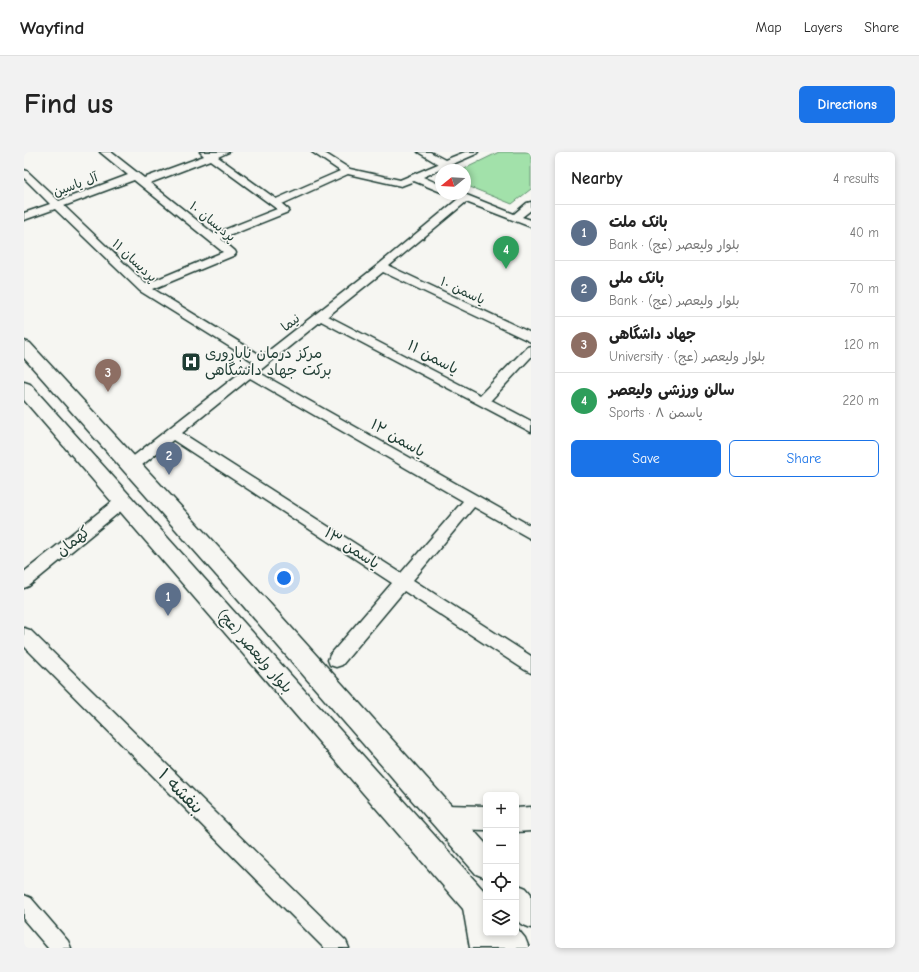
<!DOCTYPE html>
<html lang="en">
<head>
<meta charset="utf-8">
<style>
  body { margin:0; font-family:"Comic Neue","Playpen Sans Arabic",sans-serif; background:#f2f2f2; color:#222 }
  .controls { position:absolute; right:12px; bottom:12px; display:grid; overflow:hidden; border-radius:6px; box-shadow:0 2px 6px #0003 }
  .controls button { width:36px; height:36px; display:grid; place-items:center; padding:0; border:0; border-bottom:1px solid #e0e0e0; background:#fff; color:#222; font:20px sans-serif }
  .compass { position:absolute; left:411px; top:12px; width:36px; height:36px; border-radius:50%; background:#fff; box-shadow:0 2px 6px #0003; rotate:252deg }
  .you { position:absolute; left:260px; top:426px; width:14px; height:14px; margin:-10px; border:3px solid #fff; border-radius:50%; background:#1a73e8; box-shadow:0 0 0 6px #1a73e833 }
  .badge { display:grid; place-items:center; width:26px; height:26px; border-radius:50%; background:#1a73e8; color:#fff; font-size:13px; font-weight:700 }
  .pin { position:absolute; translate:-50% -33px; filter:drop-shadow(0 1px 2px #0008) }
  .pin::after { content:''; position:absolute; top:21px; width:14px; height:12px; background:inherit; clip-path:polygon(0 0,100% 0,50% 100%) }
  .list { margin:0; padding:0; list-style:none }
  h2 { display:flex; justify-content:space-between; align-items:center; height:52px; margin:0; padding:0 16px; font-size:17px }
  h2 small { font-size:13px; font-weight:400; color:#767676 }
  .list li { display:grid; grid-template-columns:26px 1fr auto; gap:12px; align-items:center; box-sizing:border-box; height:56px; padding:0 16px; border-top:1px solid #e0e0e0 }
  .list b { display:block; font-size:15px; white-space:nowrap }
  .list p { margin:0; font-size:13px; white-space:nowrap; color:#767676 }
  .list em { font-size:13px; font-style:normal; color:#767676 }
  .actions { display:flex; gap:8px; padding:12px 16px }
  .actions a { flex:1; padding:9px 0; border:1px solid #1a73e8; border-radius:6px; text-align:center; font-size:14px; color:#1a73e8 }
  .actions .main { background:#1a73e8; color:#fff }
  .icon { flex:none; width:22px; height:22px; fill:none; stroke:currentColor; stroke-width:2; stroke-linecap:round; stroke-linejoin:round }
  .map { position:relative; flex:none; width:507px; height:796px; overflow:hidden; border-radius:6px }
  header { display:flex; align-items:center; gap:24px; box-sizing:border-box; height:56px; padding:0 20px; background:#fff; border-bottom:1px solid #e0e0e0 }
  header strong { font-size:19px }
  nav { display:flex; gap:22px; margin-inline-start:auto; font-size:14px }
  .intro { display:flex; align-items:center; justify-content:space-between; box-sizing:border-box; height:96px; padding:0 24px }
  h1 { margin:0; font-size:28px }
  .button { padding:10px 18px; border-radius:6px; background:#1a73e8; color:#fff; font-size:14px; font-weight:700 }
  main { display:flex; gap:24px; padding:0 24px }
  aside { flex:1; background:#fff; border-radius:6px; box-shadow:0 2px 6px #0003 }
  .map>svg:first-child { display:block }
</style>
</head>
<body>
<header>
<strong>Wayfind</strong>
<nav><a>Map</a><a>Layers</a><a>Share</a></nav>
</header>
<div class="intro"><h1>Find us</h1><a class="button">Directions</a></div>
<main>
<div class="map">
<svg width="507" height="796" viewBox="0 0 507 796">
  <rect width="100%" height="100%" fill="#f6f6f2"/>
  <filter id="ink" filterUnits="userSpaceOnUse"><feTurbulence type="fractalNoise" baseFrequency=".025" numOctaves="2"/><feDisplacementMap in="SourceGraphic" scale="8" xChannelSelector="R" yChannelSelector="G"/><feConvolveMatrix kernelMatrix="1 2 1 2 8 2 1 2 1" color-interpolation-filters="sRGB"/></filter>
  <g filter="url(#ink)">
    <path fill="#a2e1aa" stroke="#608f6f" d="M475,0H507V37L488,52L441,33V18H438Z"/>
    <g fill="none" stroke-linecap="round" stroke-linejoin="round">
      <g stroke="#1f3d34" stroke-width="3">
        <path id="minor" d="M76,0H87L120,26L180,4L176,0H205L194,5L252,47L316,19L288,0H299L326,17L376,28L414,12L394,0H406L421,8L441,0H454L452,2L399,25L417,33V40L390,29L377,34L324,22L258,52L265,58L264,60L197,87L211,99L212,101L211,103L129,137L238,204L354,113L434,47L426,42H440L490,62L503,51L507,50V58L498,65L507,68V75L442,50L365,114L507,181V190L359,120L304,164L456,243L503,195L507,194V205L467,248L507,269V280L297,169L234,220L507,374V387L450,355L389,428L507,504V521L501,518L380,439L318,513L312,515L306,513L304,508L306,503L368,431L149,288L112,318L107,319L102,318L100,314L102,310L230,210L116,139L31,57L0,68V61L26,52L0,26V18L3,19L35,49L104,23ZM186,8L253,57L190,82L126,31ZM110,28L199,100L122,132L40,54ZM226,226L439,349L377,421L158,281Z
          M99,343L104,345L106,349L104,353L5,434L0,436V420L94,345Z
          M0,476L6,478L322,789L325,796H300L0,494Z
          M0,743L7,746L44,789L47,796H24L0,768Z"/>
      </g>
      <g stroke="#1f3d34" stroke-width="3">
        <path id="tertiary" d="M421,653L462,654V678L421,677L413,673L409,665L413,657Z
          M507,655V679L492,680V656Z
          M451,737L460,741L462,746V781H469L472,796H446L438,750L442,741Z"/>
      </g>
      <g stroke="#1f3d34" stroke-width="3">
        <path id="secondary" d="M0,189L6,191L231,435L462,692V726L452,722L215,449L0,206Z
          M0,230L6,232L462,741V776L452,772L0,248Z
          M492,732L502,736L507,742V776L497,772L492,767Z
          M492,775L501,786L505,796H472L468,791L464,781H492Z"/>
      </g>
      <use href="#minor" fill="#f6f6f2" fill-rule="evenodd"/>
      <use href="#tertiary" fill="#f6f6f2" fill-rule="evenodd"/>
      <use href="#secondary" fill="#f6f6f2" fill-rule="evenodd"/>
    </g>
  </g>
  <defs>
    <g id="hospital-square" transform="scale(1)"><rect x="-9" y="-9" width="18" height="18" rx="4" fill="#1f3d34" stroke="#f6f6f2"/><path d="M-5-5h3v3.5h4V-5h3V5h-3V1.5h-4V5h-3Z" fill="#fff"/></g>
  </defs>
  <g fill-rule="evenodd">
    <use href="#hospital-square" x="167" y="210"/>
  </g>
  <g text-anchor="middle" stroke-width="3.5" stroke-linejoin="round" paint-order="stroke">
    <g font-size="13" fill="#1f3d34" stroke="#f6f6f2">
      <text transform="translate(51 32) rotate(-20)" y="5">آل یاسین</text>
      <text transform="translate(189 69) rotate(39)" y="5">پردیسان ۱۰</text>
      <text transform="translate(111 108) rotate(43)" y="5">پردیسان ۱۱</text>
      <text transform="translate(439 138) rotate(25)" y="5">یاسمن ۱۰</text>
      <text transform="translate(266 170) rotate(-38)" y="5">نیما</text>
    </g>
    <g font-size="15" fill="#1f3d34" stroke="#f6f6f2" text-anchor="start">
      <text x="181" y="206">مرکز درمان ناباروری<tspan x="181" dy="17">برکت جهاد دانشگاهی</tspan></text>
    </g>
    <g font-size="15" fill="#1f3d34" stroke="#f6f6f2">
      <text transform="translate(409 205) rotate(28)" y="5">یاسمن ۱۱</text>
      <text transform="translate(374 286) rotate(30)" y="5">یاسمن ۱۲</text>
      <text transform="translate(49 389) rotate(-39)" y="5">کهمان</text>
      <text transform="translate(328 396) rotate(33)" y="5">یاسمن ۱۳</text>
      <text transform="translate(231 499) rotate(49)" y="5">بلوار ولیعصر (عج)</text>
    </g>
    <g font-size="18" fill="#1f3d34" stroke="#f6f6f2">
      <text transform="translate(157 639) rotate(45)" y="6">بنفشه ۱</text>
    </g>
  </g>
</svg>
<div class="controls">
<button>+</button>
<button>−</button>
<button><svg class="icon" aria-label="locate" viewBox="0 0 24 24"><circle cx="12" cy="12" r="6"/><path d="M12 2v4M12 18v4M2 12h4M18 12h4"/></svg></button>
<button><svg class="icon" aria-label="layers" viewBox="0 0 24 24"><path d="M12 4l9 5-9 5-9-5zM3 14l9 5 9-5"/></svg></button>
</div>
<svg class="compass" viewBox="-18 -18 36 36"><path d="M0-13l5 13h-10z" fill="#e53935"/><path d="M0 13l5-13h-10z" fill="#767676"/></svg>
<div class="you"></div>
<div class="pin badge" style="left:144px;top:464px;background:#5c6f8a">1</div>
<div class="pin badge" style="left:145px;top:323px;background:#5c6f8a">2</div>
<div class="pin badge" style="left:84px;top:240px;background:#8d6e63">3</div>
<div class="pin badge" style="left:482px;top:117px;background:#2e9e5b">4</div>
</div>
<aside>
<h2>Nearby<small>4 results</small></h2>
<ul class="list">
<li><span class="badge" style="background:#5c6f8a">1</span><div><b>بانک ملت</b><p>Bank · بلوار ولیعصر (عج)</p></div><em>40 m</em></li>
<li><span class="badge" style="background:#5c6f8a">2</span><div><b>بانک ملی</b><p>Bank · بلوار ولیعصر (عج)</p></div><em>70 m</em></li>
<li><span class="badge" style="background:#8d6e63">3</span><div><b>جهاد داشگاهی</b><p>University · بلوار ولیعصر (عج)</p></div><em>120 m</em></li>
<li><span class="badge" style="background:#2e9e5b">4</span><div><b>سالن ورزشی ولیعصر</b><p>Sports · یاسمن ۸</p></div><em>220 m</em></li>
</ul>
<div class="actions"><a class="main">Save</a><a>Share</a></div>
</aside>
</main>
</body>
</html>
